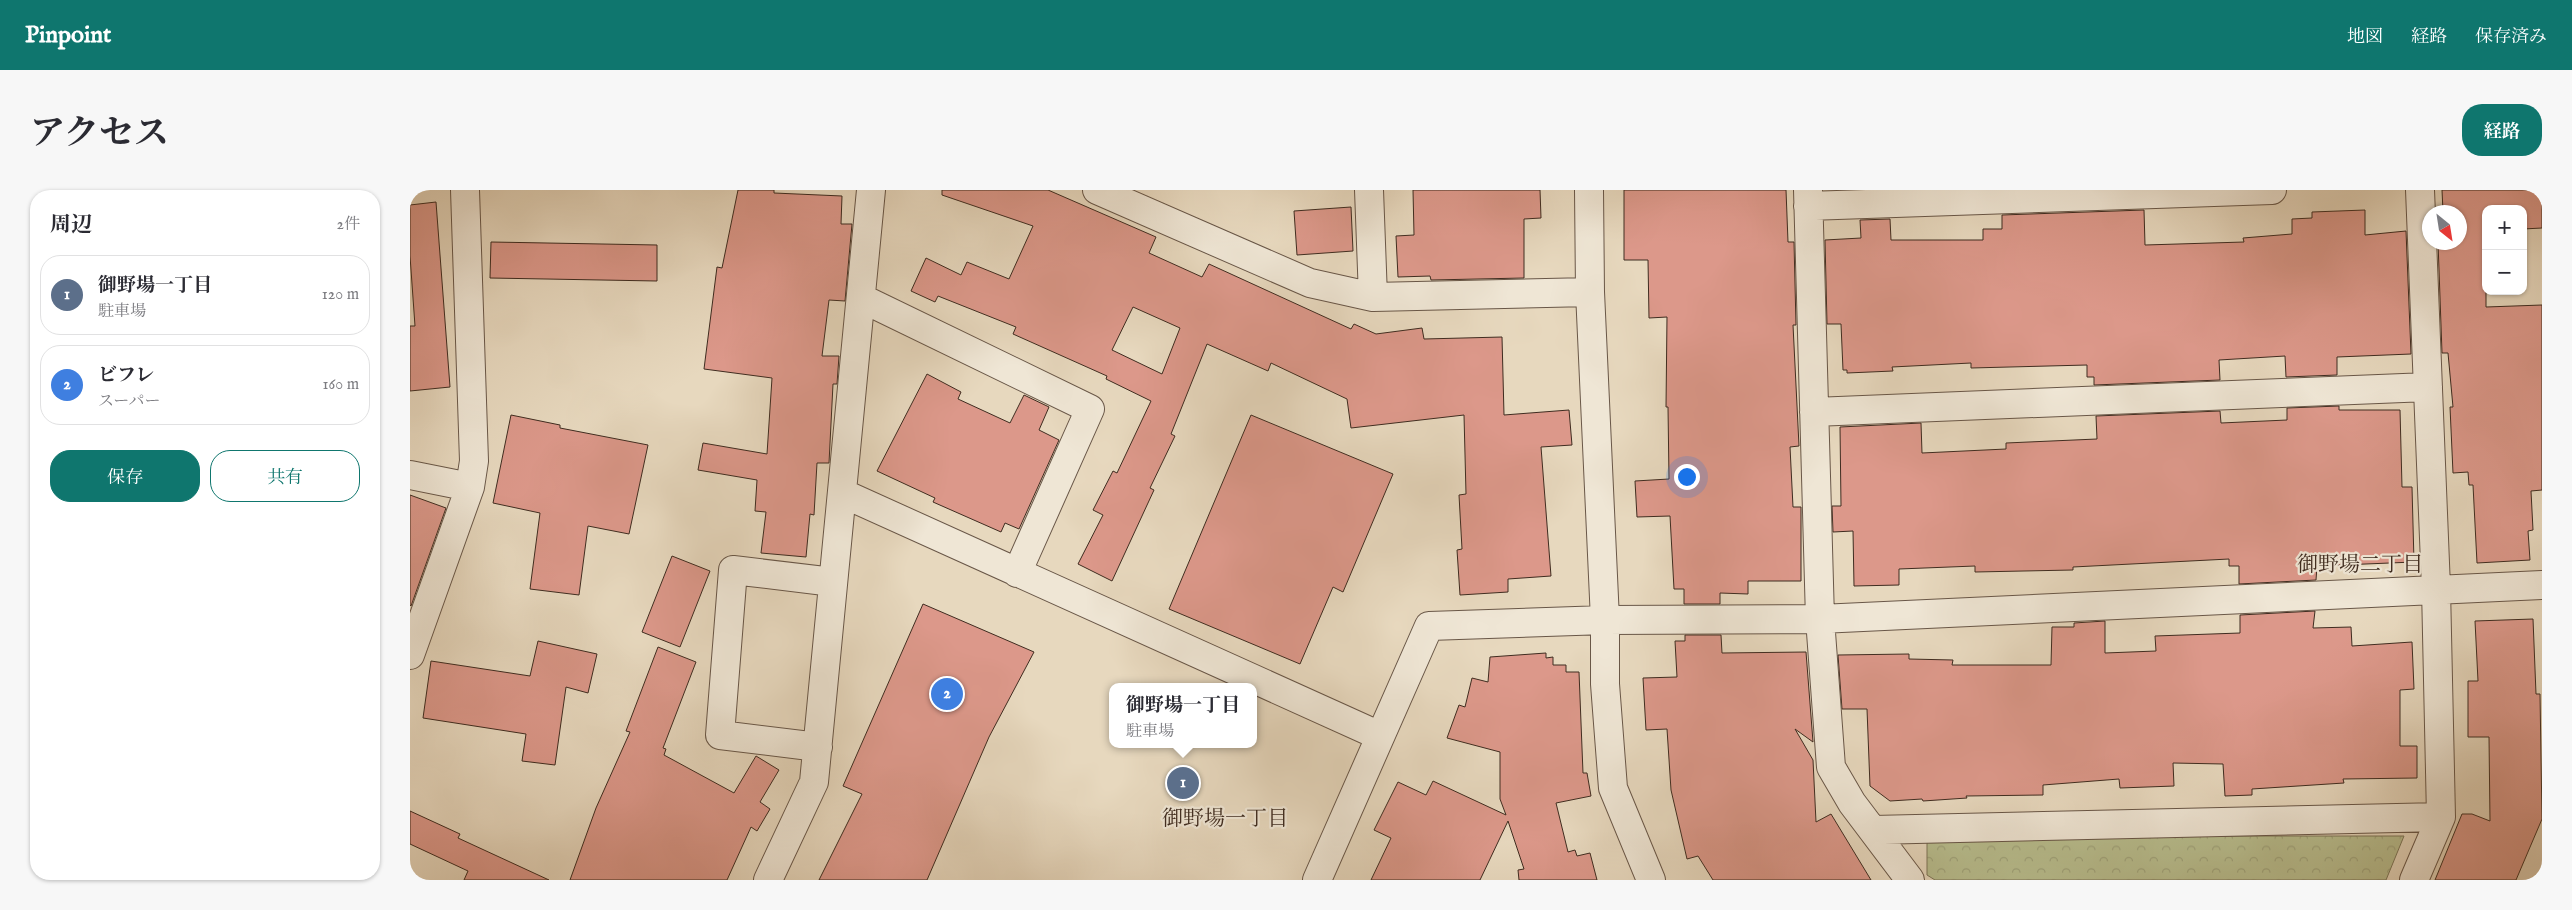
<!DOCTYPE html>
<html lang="ja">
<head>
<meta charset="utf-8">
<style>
  body { margin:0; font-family:"IM FELL English","Noto Serif JP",serif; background:#f7f7f7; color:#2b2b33 }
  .controls { position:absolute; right:15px; top:15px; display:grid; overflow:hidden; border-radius:10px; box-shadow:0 1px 4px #0004 }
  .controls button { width:45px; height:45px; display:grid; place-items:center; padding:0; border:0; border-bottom:1px solid #e1e1e2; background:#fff; color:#2b2b33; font:25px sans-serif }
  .compass { position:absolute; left:2012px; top:15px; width:45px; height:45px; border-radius:50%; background:#fff; box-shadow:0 1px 4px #0004; rotate:150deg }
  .you { position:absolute; left:1276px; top:286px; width:18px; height:18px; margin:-12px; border:4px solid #fff; border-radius:50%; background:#1a73e8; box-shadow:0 0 0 8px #1a73e833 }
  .badge { display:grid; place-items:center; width:32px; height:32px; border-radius:50%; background:#0f766e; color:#fff; font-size:16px; font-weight:700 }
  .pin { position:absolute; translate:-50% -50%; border:2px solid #fff; box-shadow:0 1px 5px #0006 }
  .popup { position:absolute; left:699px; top:493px; width:148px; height:65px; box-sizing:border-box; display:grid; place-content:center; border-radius:10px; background:#fff; filter:drop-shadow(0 1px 4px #0005); font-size:16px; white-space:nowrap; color:#7c7c81 }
  .popup b { font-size:19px; color:#2b2b33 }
  .popup::after { content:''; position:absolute; left:50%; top:100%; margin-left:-10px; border:10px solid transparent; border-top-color:#fff }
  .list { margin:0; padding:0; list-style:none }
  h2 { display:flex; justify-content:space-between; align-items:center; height:65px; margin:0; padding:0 20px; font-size:21px }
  h2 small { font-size:16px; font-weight:400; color:#7c7c81 }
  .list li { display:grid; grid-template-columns:32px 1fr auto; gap:15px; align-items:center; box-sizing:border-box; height:80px; margin:0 10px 10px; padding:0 10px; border:1px solid #e1e1e2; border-radius:20px }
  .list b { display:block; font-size:19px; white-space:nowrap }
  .list p { margin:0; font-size:16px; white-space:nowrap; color:#7c7c81 }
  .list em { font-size:16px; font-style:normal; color:#7c7c81 }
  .actions { display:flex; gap:10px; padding:15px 20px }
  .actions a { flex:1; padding:11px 0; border:1px solid #0f766e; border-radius:20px; text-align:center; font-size:18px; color:#0f766e }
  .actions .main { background:#0f766e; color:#fff }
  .map { position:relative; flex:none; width:2132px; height:690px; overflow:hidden; border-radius:20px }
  header { display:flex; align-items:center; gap:30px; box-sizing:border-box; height:70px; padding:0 25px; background:#0f766e; color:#fff }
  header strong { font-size:24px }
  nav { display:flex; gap:28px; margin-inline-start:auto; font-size:18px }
  .intro { display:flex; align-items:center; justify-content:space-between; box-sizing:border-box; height:120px; padding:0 30px }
  h1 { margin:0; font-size:35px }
  .button { padding:12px 22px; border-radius:20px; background:#0f766e; color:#fff; font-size:18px; font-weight:700 }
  main { display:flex; gap:30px; padding:0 30px }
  aside { flex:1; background:#fff; border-radius:20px; box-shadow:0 1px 4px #0004 }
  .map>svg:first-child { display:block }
</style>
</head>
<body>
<header>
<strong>Pinpoint</strong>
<nav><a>地図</a><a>経路</a><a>保存済み</a></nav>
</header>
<div class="intro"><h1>アクセス</h1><a class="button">経路</a></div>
<main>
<aside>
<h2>周辺<small>2件</small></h2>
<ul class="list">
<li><span class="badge" style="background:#5c6f8a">1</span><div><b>御野場一丁目</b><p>駐車場</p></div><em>120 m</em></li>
<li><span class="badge" style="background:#3f7fe0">2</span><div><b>ビフレ</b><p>スーパー</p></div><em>160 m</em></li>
</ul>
<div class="actions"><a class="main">保存</a><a>共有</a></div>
</aside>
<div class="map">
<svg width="2132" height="690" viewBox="0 0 2132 690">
  <defs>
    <pattern id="forest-crowns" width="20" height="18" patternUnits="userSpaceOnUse" patternTransform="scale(1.25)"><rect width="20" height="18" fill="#b8be8f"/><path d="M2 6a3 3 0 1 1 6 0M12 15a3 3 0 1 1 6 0" fill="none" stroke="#9fa37b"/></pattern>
  </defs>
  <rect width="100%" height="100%" fill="#e7d8be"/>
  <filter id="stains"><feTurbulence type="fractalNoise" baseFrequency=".004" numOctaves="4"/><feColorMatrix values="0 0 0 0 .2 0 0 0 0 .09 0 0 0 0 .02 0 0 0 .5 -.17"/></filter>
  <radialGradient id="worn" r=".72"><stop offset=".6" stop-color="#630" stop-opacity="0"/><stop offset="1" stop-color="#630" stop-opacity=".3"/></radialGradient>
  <path fill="url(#forest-crowns)" stroke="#7c7558" d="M1517,646H1994L1976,690H1525L1517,685Z"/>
  <path fill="#dc988a" stroke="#3f2c20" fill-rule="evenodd" d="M328,0H364V3L432,6L431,34H442L435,111L419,110L412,166H429L427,194H423L419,273H407L404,325L400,324L396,367L351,363L356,322L345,321L347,290L288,280L293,253L357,264L362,188L294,179L307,77L312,78Z
    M532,0H638L746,47L739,63L792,87L799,74L941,139L944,134L966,144L1012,138L1014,149L1092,147L1094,225L1159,220L1162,255L1131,257L1141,386L1098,389V402L1050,405L1047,360L1052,359L1049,305L1056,304L1054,225L941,238L937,209L861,173L858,181L797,154L761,244L765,246L740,298L744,300L702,391L668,374L693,325L683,320L703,281L707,283L741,211L696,189L697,186L603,144L606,137L528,106L525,112L501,101L516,68L551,85L557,72L599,89L623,36L532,5ZM723,117L770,138L752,184L702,160Z
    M1003,0H1130L1131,28L1114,29V88L1021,90L1020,86L988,87L986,46L1004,45Z
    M1214,0H1376L1378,52H1384L1386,135H1383L1389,256L1380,257L1383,317H1391V391H1338V404L1310,403V414H1274V399H1264L1260,326L1227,327L1225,291L1259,289L1258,217H1256L1257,127L1239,128L1238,70H1214Z
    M2032,0H2132V38L2113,39V19H2076V117L2132,115V300L2121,301L2123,340L2118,341L2120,370L2067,373L2063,295H2059L2058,282L2043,283L2040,217H2043L2038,163H2032L2028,52H2050V22H2033Z
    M26,12L40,197L0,201V136H5L0,66V15Z
    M941,17L943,61L887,65L884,21Z
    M1734,20L1735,55L1834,52L1833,48L1882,44V29L1902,28V22L1955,20V45L1996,41L2001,164L1927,167V185L1876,187L1875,166L1809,170L1810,190L1684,195V187H1677V175L1561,178V173L1482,177L1483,181L1437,183V180H1433L1431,134H1417L1415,50L1451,48L1450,30L1480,29L1481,50H1573V39H1592V25Z
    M81,52L247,55V91L80,88Z
    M517,184L551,202L548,209L600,233L614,205L639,217L629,240L649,250L609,339L595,333L591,342L523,312L525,308L467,281Z
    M1929,216V220H1990L1992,297H2002L2004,372L1907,376L1906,390L1829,394V376H1819V369L1663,377V380L1565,382V376L1489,379V395L1444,396L1443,341L1423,342L1422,316H1431L1430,237L1511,233L1512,263L1596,259V253L1687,249L1686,226L1810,221L1811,233L1877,230V218Z
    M101,225L150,235V238L238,255L219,344L178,336L169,405L120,399L130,323L83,313Z
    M841,225L983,284L933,402L923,397L890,474L759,419Z
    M0,305L36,318L1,416L0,415Z
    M262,366L300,381L270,457L232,442Z
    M513,414L624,462L579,547L517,690H409L452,604L433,596Z
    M1905,421L1903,438L1941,437L1942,456L2002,452L2004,499L1990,500V556H2007V588L1933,589L1934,593L1842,599V605L1815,606L1813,574L1763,573L1764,596L1710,598L1709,589L1633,595V605L1556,606L1557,608L1513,611L1512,609L1480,611L1460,596L1457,519H1432L1428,465L1499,464V469L1543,470L1542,475H1641L1642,437H1664V433L1695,431V463L1746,461L1745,446L1830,443V425Z
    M2123,429L2126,504H2130L2132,629L2106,690H2025L2052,624H2062L2080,631L2079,547H2058V491H2068L2065,431Z
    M1275,445H1311L1312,463L1396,462L1403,552L1385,539L1403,570L1406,632L1421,624L1461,690H1303L1288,666L1277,669L1261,600L1257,539L1236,540L1233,488L1267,487L1265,451H1275Z
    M128,451L187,464L178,503L156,497L145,575L112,571L116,544L13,528L21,471L120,486Z
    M248,457L286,472L253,558L256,559L254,565L324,603L346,566L369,580L350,612L360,619L347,641L341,637L317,690H160L186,618L220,542L216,541Z
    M1136,463V468L1143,467V475H1156V482H1169L1173,583H1177L1181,606L1146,613L1158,662L1165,660L1167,666L1180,663L1187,690H1109L1108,680L1114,679L1098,631L1070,690H961L981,648L964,640L988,592L1016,605L1023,591L1096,625L1090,609V562L1037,548L1049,515L1055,517L1062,488L1078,492L1080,467Z
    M0,621L50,644L48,648L139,690H54L58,681L0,654Z"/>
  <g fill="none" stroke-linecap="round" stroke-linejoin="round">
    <g stroke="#695748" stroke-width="30">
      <path id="minor" d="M687,0L900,93L963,107L1180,102
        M959,0L963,107
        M1179,0L1180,102L1195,430V494L1203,598L1241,690
        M1398,0L1410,429L1421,577L1442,613L1500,690
        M1398,16L1862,0
        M451,108L680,219L607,383
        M1404,222L2018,197
        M0,285L60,297
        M432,303L970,546
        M0,465L60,297L64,271L55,0
        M408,557L310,545L323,380L423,392
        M1463,640L2031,627
        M358,690L404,592L461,0
        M907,690L1019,436L1195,430L1410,429L2132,395
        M2004,690L2031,627L2026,398L2010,0"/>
    </g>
    <use href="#minor" stroke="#efe6d5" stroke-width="28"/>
  </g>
  <g text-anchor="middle" stroke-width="4.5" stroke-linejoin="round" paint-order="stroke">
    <g font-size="21" fill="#3f2c20" stroke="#efe6d5">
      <text x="1950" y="381">御野場二丁目</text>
      <text x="815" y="635">御野場一丁目</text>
    </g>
  </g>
  <rect width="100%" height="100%" filter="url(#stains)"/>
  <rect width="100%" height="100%" fill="url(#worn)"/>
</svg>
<div class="controls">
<button>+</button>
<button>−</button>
</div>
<svg class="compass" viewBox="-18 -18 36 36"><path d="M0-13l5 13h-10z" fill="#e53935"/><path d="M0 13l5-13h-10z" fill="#7c7c81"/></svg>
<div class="you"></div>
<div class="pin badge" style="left:773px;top:593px;background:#5c6f8a">1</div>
<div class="popup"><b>御野場一丁目</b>駐車場</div>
<div class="pin badge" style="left:537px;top:504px;background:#3f7fe0">2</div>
</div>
</main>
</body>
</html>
